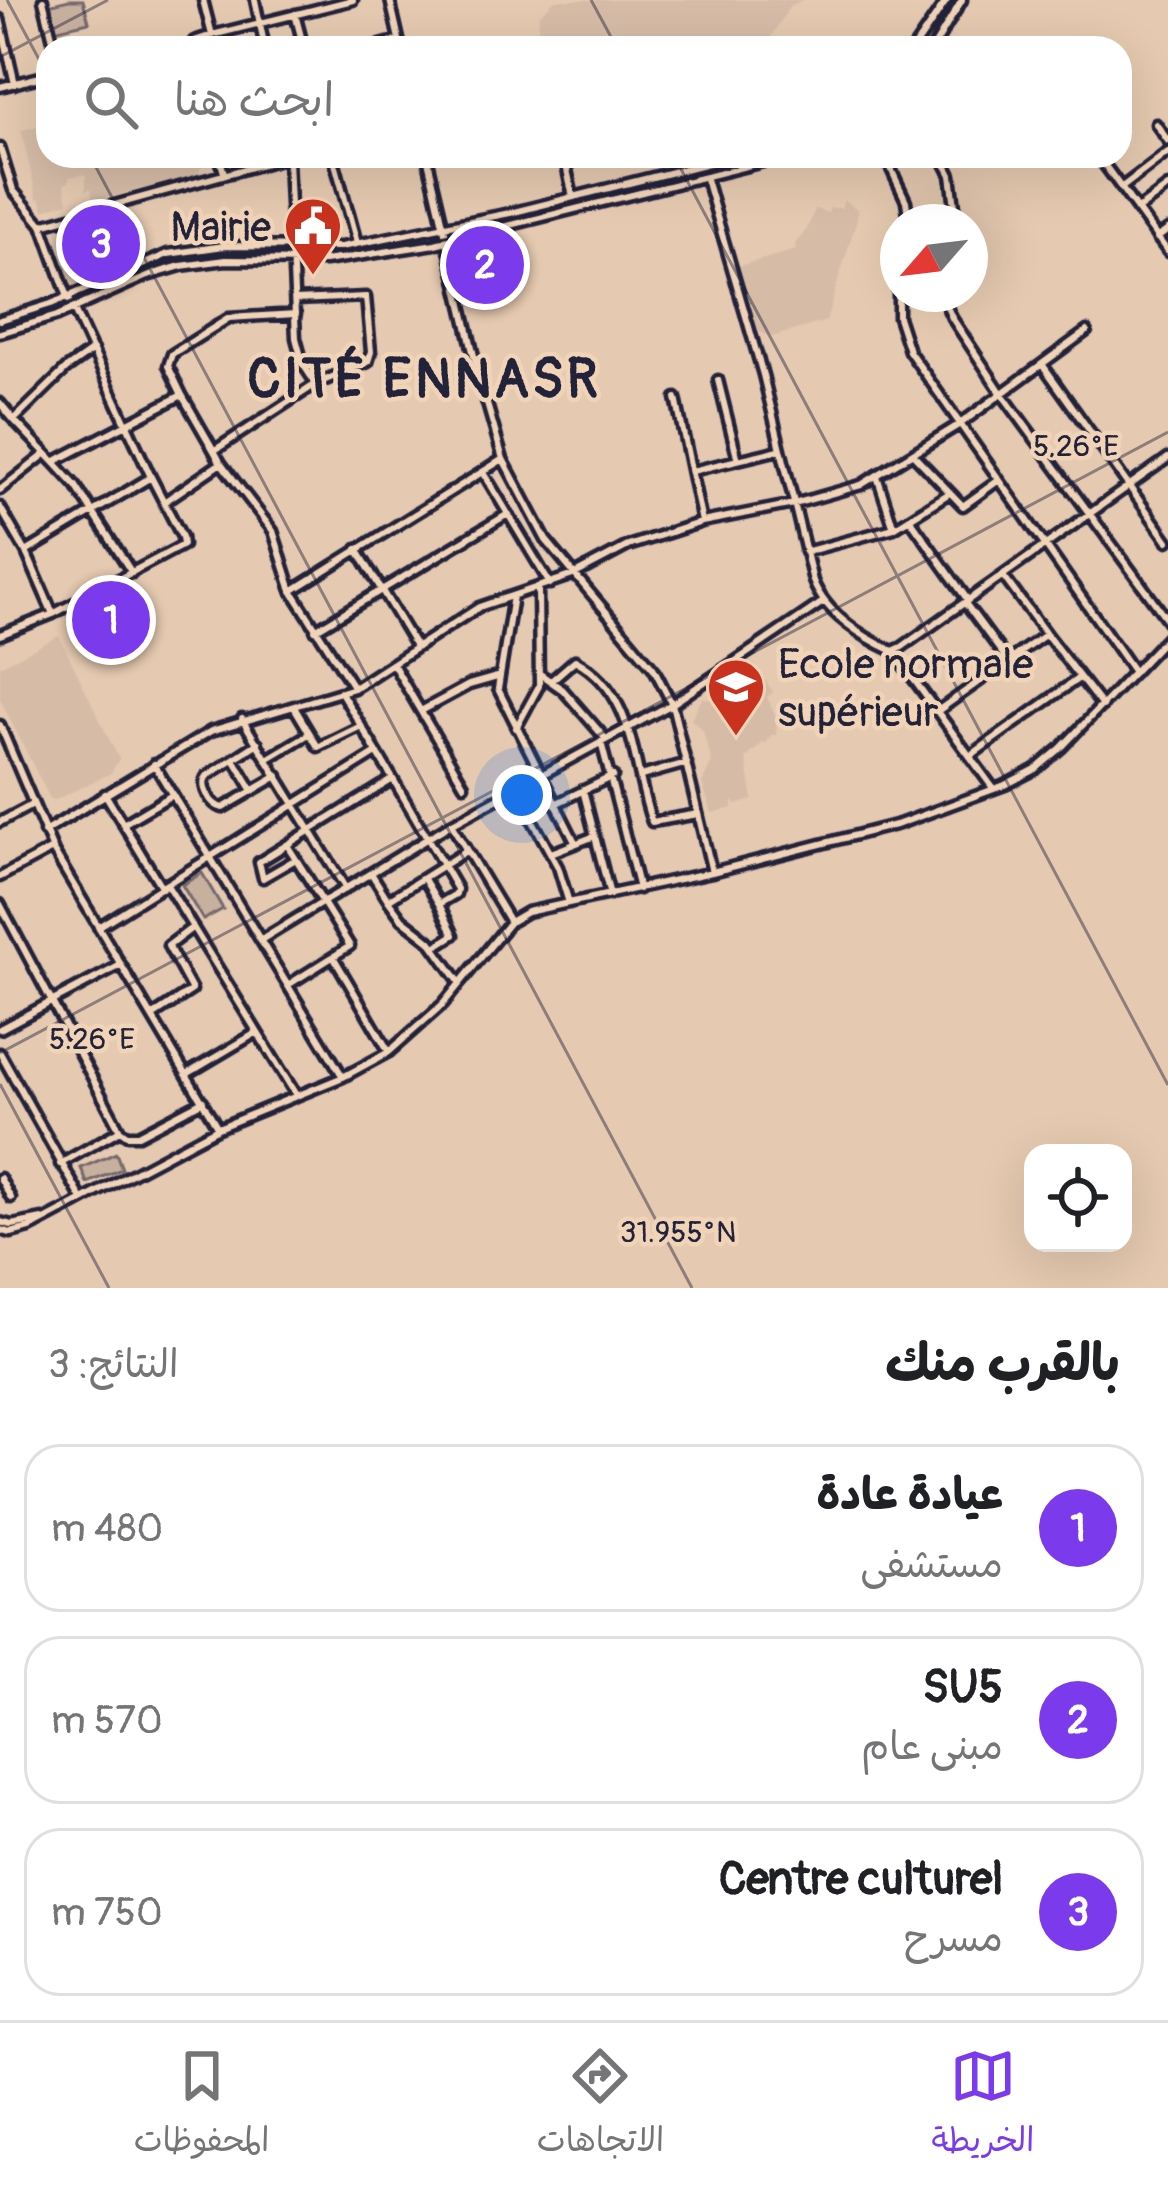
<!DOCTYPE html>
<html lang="ar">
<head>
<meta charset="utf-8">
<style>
  body { margin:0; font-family:Pangolin,"Playpen Sans Arabic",sans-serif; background:#f6f6f6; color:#202124; direction:rtl }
  .controls { position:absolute; right:36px; bottom:36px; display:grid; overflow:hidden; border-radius:24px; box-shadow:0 12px 48px #0002 }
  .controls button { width:108px; height:108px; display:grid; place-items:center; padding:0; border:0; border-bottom:3px solid #e0e0e0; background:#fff; color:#202124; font:60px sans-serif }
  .compass { position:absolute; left:880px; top:204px; width:108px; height:108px; border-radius:50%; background:#fff; box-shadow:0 12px 48px #0002; rotate:242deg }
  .you { position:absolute; left:522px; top:795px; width:42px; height:42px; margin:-30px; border:9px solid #fff; border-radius:50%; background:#1a73e8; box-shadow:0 0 0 18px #1a73e833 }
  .badge { display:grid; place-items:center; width:78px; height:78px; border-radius:50%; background:#7c3aed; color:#fff; font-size:39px; font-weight:700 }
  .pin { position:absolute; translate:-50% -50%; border:6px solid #fff; box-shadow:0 3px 12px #0006 }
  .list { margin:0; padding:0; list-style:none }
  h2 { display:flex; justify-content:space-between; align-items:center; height:156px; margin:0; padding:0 48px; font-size:51px }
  h2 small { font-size:39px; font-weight:400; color:#757577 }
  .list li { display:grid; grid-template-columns:78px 1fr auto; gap:36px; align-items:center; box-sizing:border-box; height:168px; margin:0 24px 24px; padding:0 24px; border:3px solid #e0e0e0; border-radius:36px }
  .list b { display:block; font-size:45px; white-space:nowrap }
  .list p { margin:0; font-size:39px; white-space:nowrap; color:#757577 }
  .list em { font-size:39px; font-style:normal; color:#757577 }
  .icon { flex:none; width:66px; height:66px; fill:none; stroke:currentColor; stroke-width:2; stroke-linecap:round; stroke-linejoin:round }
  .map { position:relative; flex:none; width:1168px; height:1288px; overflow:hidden; direction:ltr }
  .search { position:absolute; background:#fff; box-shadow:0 12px 48px #0002; left:36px; right:36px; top:36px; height:132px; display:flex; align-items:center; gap:30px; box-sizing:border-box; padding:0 42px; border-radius:36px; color:#757577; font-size:45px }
  .sheet { height:732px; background:#fff }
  nav { display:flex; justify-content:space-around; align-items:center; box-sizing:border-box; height:168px; border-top:3px solid #e0e0e0; background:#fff; font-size:33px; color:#757577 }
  nav a { display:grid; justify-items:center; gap:6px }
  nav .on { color:#7c3aed }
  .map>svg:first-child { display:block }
</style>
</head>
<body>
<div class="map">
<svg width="1168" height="1288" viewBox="0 0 1168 1288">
  <rect width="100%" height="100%" fill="#e5c9b0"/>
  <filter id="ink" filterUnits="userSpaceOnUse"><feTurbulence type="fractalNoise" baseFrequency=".00833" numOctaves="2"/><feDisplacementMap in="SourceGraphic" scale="24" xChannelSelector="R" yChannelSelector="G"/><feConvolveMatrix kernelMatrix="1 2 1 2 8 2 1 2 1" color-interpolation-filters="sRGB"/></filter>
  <g filter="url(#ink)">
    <path fill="#d6bca7" d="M555,0H803L790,6L764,48H571L538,31L539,15Z
      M48,124V156L207,159L197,175L93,201L91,189L86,190V174L69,177V182L64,184L68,202L44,210L40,198L37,199L21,130Z
      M844,200L857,209V219L826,321L772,337L754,330L739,266L796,250L795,244L807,229L815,209L828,213L830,208H841Z
      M59,636L119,759L111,773L55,800L50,799L0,699V666Z
      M754,664L773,692L767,697L777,719L776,735H771L766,744L763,743L746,758L753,800L736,805L733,801V808L712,813L702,783L712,762L703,731L691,719L703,697L710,700L717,688Z"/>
    <path fill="#c8b09f" stroke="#75696d" stroke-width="3" d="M69,0H83L89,22L54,30L48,5Z
      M202,873L223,909L203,920L182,885Z
      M116,1153L122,1169L87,1183L81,1168Z"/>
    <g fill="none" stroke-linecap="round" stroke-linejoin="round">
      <g stroke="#22223b" stroke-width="15">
        <path id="minor" d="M43,0L55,48
          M203,0L212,35
          M255,0L265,48
          M390,0L401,48
          M295,14L304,48
          M0,19L15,84
          M191,48L194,41L212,35L353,0
          M370,48L399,40
          M914,48L947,0
          M933,48L962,0
          M0,87L48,75
          M1156,124L1168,141
          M0,148L13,190L42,225
          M219,156L224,173
          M333,156L357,243
          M427,156L478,373L503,459L546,540L654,669L672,704L712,872
          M564,156L573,197
          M885,156L906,201L909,222
          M941,156L951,175L957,222
          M1098,156L1168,252
          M288,159L296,338L303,364L316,384
          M706,179L763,375L813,581C825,613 862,637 893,651L902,647L1168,458
          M1121,188L1168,152
          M1137,210L1168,187
          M1157,238L1168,230
          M898,290V317L909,351L1134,672
          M950,294L947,307L952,318L1002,394L1168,621
          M0,320L51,304L168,254L224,246L341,247L510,213L736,156
          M0,333L57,316L147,276L181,266L226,260L325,261L435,244L787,156
          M1042,364L1168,541
          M718,380L738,460
          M182,395L168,366L172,354L229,318L296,314
          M676,398L702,522
          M0,403L14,420
          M215,450L316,384L368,362L371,352L366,297L295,300
          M914,455L963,506L999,480
          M503,459L292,591L354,688L479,607L573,575L628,546L702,522L794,504L861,485L960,424L1087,331
          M54,462L14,420L66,369L93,350
          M221,463L273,531L292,591
          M692,471L779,450
          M483,472L550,584
          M0,490L44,455
          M0,507L26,552
          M910,519L967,599
          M894,528L948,494
          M357,549L416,647
          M805,552L894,528L877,476
          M132,573L76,486L54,462L182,395L221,463L164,502
          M513,596L498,689L575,842
          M965,603L1008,661
          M53,614L183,545L182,537L151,477
          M315,630L508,514
          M1046,634L1102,706
          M0,635L53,614L26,552L151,477L68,297L42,225L288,157
          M893,651L993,788
          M393,664L464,785
          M540,674L563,690L605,738
          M551,681L575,660C637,694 631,764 652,822L698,814
          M294,707L318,747L361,726
          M939,710L1046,634L1003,576
          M421,711L469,685L497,677
          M242,719L346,889
          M0,725L54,852L218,1128
          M516,728L539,686L538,589
          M601,742L639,889
          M258,743L207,776C199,786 211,806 223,808L278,776
          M970,756L1079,678
          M234,759L253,791
          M267,759L309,734
          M154,764L343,1077
          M641,776L687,763
          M393,779L457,889L456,894L439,904L454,935L435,947
          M515,788L558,867L569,903
          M583,790L610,895
          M105,794L162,888
          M555,804L613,776
          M0,822L32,805
          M123,824L172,795
          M451,824L510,922
          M44,832L211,731L354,688
          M287,845L296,859L263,878L259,862L393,779L342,694
          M551,853L595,836
          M371,873L388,900L466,851
          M0,877L52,849
          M424,879L439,904
          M167,885L296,1095
          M388,900L402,919L430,941L460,983
          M0,904L120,1130
          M98,927L375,754
          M261,940L451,824L672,704L823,602
          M334,958L389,1052
          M288,985L350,946L296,859
          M154,1015L192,990L168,946L193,927
          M0,1029L121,965
          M0,1053L80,1196
          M187,1074L256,1033
          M60,1164L120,1130L127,1135H138L203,1101
          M0,1178L11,1198
          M0,1222L12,1225L42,1219
          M0,1230L11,1233L30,1228L218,1128L343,1077L389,1052L443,1004L510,922L527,912L712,872L899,824L1005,785L1036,769L1061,748L1168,636"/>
      </g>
      <use href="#minor" stroke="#f1d4b8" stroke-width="6"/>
      <path stroke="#22223b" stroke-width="3" d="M920,48L953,0
        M0,328L60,308L172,262L214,255L345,254L446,235L773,156"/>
    </g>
  </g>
  <path fill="none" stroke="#22223b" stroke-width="3" stroke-opacity="0.45" d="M7,0L48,76M591,0L617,48M0,57L108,0M90,156L692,1288M674,156L1168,1085M0,1053L1168,432M0,1084L109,1288"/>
  <defs>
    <g id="civic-pin" transform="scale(3)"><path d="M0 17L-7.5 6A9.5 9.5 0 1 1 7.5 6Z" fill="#c8321e" stroke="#f1d4b8"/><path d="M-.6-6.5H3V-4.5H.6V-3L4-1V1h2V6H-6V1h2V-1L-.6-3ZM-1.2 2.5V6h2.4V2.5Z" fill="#fff"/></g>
    <g id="university-pin" transform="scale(3)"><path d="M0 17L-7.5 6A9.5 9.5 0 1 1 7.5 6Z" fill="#c8321e" stroke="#f1d4b8"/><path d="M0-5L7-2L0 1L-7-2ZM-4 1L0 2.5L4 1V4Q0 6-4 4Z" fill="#fff"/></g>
  </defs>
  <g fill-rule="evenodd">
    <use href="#civic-pin" x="313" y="226"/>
    <use href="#university-pin" x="736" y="687"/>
  </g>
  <g text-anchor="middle" stroke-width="9" stroke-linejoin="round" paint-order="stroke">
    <g font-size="42" fill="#22223b" stroke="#f1d4b8" text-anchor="end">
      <text x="271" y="241">Mairie</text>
      <text x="778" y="678" text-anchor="start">Ecole normale<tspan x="778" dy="48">supérieur</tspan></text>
    </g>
    <g font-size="54" font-weight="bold" letter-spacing="3" fill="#22223b" stroke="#f1d4b8">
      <text x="424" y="397">CITÉ ENNASR</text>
    </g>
  </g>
  <g font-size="30" text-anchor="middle" fill="#22223b" stroke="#f1d4b8" stroke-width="9" stroke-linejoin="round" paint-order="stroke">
    <text x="1076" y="456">5.26°E</text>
    <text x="92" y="1049">5.26°E</text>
    <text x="678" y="1242">31.955°N</text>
  </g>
</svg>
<div class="controls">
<button><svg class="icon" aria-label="locate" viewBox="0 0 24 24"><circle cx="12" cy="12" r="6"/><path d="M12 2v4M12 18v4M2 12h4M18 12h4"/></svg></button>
</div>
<svg class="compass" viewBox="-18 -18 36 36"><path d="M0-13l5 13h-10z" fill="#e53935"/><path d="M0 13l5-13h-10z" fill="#757577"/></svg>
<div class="you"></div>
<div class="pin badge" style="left:111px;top:620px">1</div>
<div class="pin badge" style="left:485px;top:265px">2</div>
<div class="pin badge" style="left:101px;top:244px">3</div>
<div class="search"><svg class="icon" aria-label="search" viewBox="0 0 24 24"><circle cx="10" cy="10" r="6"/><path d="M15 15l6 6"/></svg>ابحث هنا</div>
</div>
<section class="sheet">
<h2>بالقرب منك<small>النتائج: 3</small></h2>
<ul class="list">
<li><span class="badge">1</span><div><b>عيادة عادة</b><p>مستشفى</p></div><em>480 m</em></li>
<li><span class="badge">2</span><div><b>SU5</b><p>مبنى عام</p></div><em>570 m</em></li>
<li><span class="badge">3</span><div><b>Centre culturel</b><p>مسرح</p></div><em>750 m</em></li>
</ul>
</section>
<nav>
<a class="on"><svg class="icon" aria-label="map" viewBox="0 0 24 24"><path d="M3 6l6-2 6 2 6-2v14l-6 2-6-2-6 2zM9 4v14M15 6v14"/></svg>الخريطة</a>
<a><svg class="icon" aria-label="directions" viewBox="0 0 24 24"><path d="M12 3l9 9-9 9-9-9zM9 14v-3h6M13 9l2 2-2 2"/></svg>الاتجاهات</a>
<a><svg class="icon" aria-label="saved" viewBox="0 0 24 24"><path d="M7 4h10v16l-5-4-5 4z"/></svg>المحفوظات</a>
</nav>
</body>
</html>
